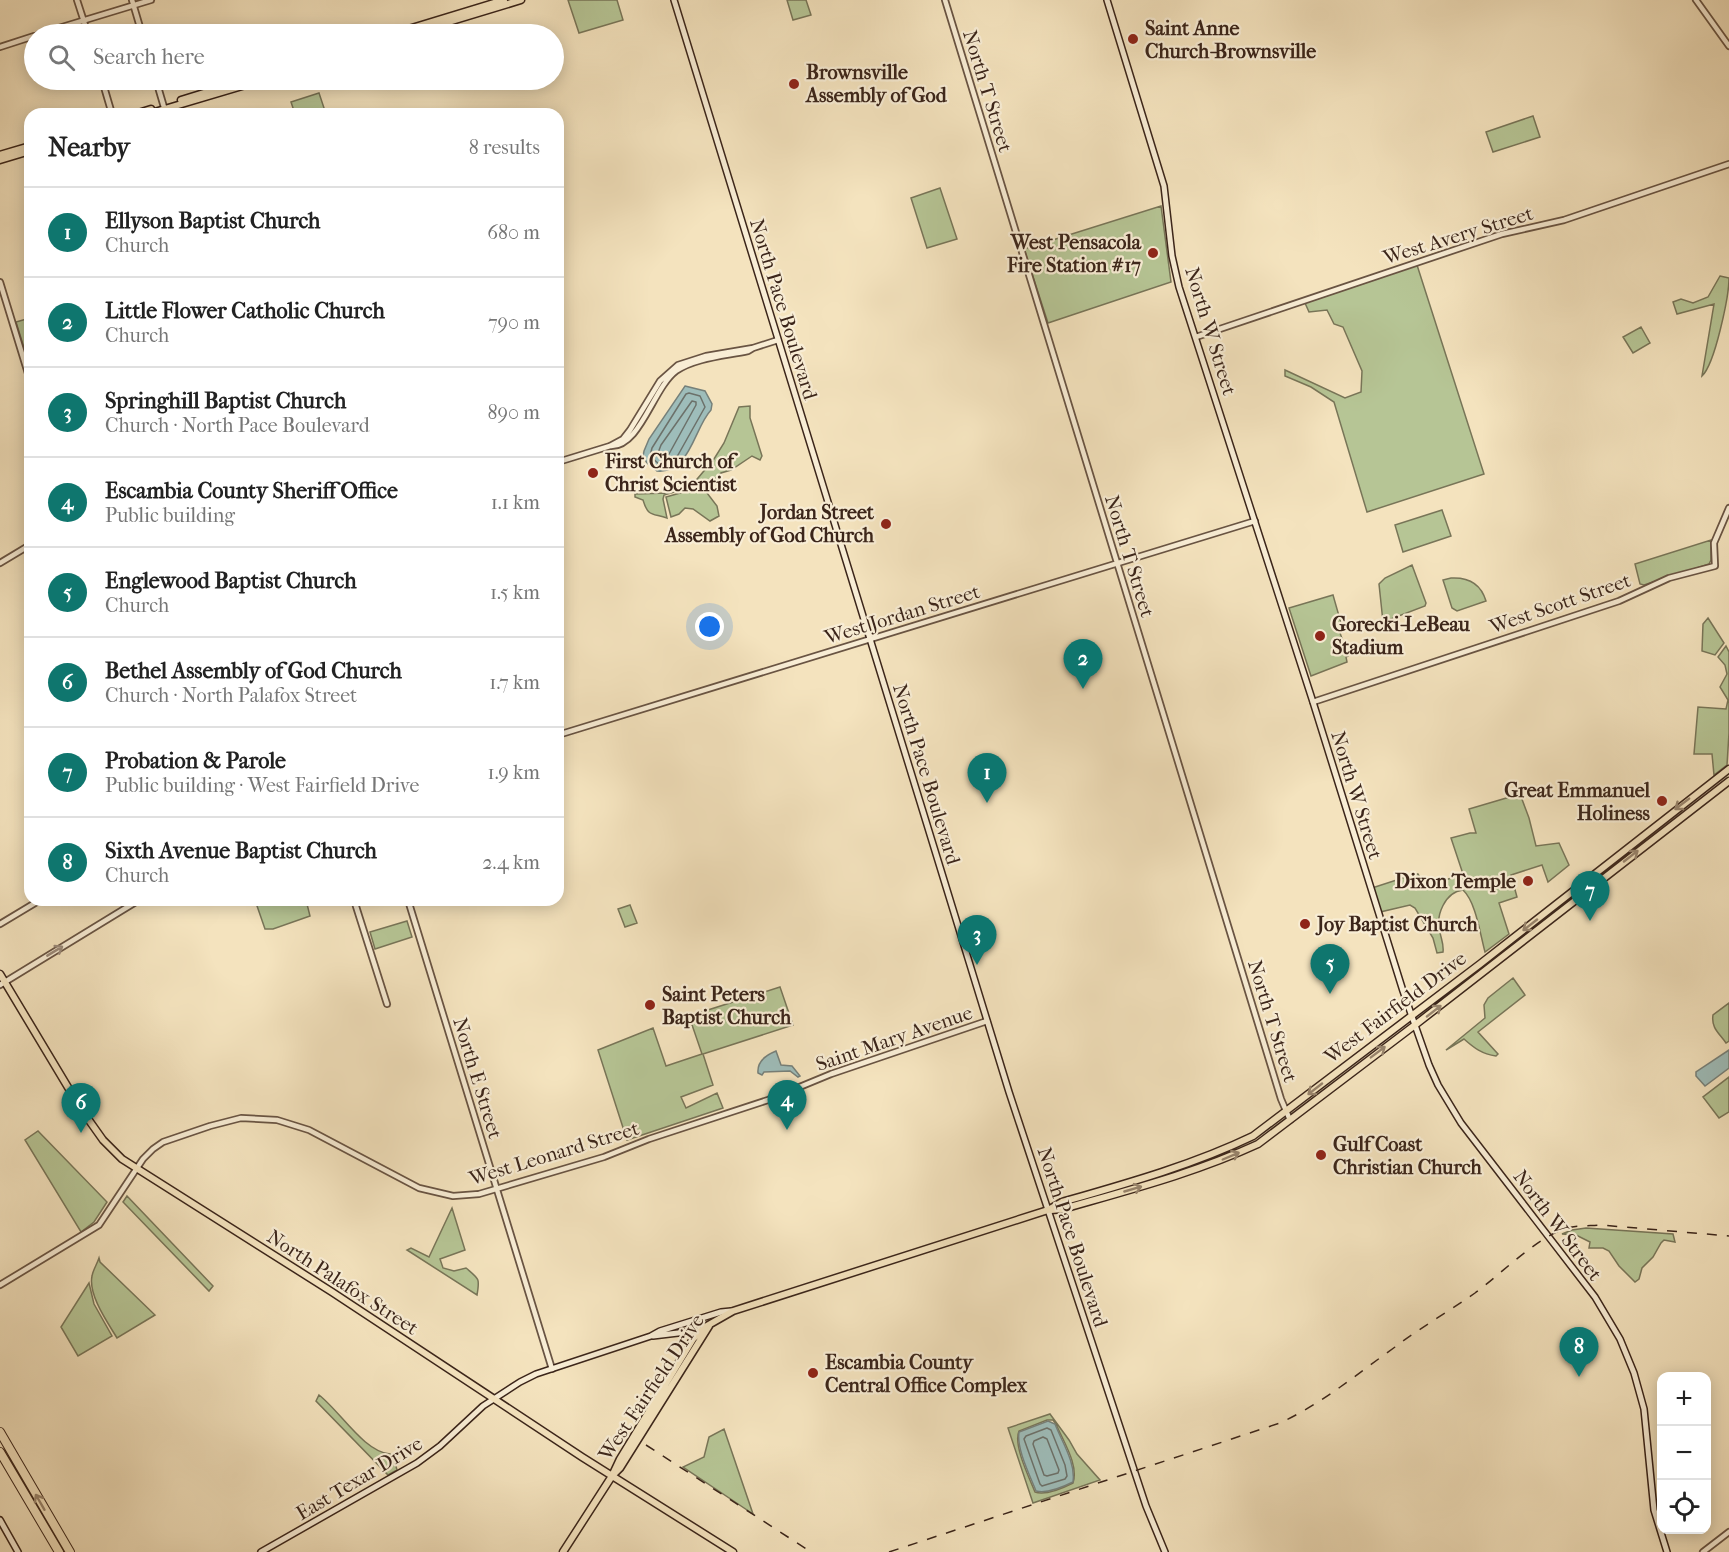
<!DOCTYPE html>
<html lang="en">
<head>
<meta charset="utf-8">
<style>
  body { margin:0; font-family:"IM FELL French Canon",serif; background:#f6f6f6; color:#222 }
  .controls { position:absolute; right:18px; bottom:18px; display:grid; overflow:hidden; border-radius:12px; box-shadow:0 3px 15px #0003 }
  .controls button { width:54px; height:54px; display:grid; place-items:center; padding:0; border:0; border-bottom:2px solid #e0e0e0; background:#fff; color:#222; font:30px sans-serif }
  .you { position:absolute; left:710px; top:627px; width:21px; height:21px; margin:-15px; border:4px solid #fff; border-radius:50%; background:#1a73e8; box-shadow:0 0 0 9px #1a73e833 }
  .badge { display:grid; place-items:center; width:39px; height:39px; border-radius:50%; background:#0f766e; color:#fff; font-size:20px; font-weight:700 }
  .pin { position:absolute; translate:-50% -50px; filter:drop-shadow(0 2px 3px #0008) }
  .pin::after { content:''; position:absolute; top:32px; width:21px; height:18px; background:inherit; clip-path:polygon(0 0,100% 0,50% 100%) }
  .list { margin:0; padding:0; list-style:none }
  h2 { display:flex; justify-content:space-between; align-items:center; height:78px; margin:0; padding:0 24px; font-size:26px }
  h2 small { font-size:20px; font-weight:400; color:#767676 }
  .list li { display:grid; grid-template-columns:39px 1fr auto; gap:18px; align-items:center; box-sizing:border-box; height:90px; padding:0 24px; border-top:2px solid #e0e0e0 }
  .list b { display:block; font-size:22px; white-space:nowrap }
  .list p { margin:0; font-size:20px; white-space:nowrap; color:#767676 }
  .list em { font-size:20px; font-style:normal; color:#767676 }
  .icon { flex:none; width:33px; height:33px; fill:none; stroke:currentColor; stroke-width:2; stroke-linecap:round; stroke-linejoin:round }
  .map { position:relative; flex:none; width:1729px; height:1552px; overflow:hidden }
  .search { position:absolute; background:#fff; box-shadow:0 3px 15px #0003; left:24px; top:24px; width:540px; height:66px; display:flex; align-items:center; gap:15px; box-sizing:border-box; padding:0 21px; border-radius:33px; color:#767676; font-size:22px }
  .panel { position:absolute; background:#fff; box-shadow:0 3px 15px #0003; left:24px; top:108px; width:540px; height:798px; border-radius:18px }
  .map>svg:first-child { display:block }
</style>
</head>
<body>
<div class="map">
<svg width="1729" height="1552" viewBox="0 0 1729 1552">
  <rect width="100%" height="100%" fill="#f4e3be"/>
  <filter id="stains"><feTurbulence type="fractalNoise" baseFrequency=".00333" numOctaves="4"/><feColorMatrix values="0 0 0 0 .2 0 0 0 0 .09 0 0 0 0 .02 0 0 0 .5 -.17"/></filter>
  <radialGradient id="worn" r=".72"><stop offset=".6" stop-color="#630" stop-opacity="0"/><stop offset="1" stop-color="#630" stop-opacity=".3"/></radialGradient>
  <path fill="#b6c595" stroke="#787558" stroke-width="1.5" fill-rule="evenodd" d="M568,0H617L623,20L579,33Z
    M787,0H806L811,15L793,20Z
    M319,93L325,111L317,114H295L291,102Z
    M1533,116L1540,137L1493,152L1486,132Z
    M940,188L957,239L927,248L911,198Z
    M1161,206L1171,282L1048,323L1024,249Z
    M1417,265L1484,474L1367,512L1334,402L1311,387L1285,376V370L1345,398L1361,392L1362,371L1343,327L1334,324L1327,310L1309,312L1305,303Z
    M1720,276L1729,278C1729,296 1715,364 1702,376L1714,304L1677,314L1673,302L1681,299L1693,303L1708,297Z
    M30,318V367L16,322Z
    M1641,327L1650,343L1633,353L1623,337Z
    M750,406V418L762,456L760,460L752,456L731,470L721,473L716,478L707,493L717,506L719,516L710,521L693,509L685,508L679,514L671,517L666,497L687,491L714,459L724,443L739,407Z
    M690,482L681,490L664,495L663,499L667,518C652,513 648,517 643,500L635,497V494L668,493Z
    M1442,510L1451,536L1403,552L1395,525Z
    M1711,540V560L1709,564L1644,585L1640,584L1635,564Z
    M1412,565L1426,603L1425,606L1383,622L1379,584L1385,578Z
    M1451,578C1469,577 1481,584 1486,601L1457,611L1452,608L1443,580Z
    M1333,595L1341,623L1339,624L1341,629L1339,630L1348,656L1346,657L1347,662L1311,676L1289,608Z
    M1708,618L1724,643L1715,655L1702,651L1703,624Z
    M1726,646L1729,652V733L1727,765L1714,775L1712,754H1694L1698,707L1726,709L1728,700L1720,687L1727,674L1725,665L1718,657Z
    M1520,794L1529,818L1536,846L1559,843L1569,865L1548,882L1542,865L1511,875L1517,897L1499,903L1509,934L1485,952C1480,934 1476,902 1463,890C1445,892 1435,916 1440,932C1441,939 1444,944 1443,952L1437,953L1433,938L1415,908L1410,905L1380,912L1372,888L1415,874H1418L1425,887L1463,874L1451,838L1470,833H1476L1469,809Z
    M255,900H306L310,916L273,929H265Z
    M630,905L637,923L625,927L618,909Z
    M407,921L412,937L375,949L370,932Z
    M1513,978L1525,995L1478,1032L1498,1054L1496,1056C1482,1054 1474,1048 1464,1039L1446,1050L1485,1018L1484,1005L1488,998Z
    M780,987L793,1025L703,1054L713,1085L681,1097L686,1108L717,1093L723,1108L627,1140L598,1050L653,1028L666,1066L702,1054L689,1016Z
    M1729,1003V1041L1726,1043C1719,1033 1711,1028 1713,1015Z
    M1729,1077V1112L1719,1118L1703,1097Z
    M38,1131L107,1202L94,1222L81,1232L25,1140Z
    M127,1196L213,1286L209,1291L123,1202Z
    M452,1208L465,1250L440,1259L443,1268L454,1271L466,1268C479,1279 480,1278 477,1295L407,1250L411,1248L429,1257Z
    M1586,1228L1673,1234L1675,1242L1664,1240L1661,1243L1653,1257L1642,1268L1639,1279L1635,1282L1619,1266L1609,1251L1603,1248H1589L1590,1242L1576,1235L1562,1234L1572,1230Z
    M99,1258L100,1262L155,1315L117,1338C108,1323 88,1295 92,1276C93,1270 97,1264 99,1258Z
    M89,1283L94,1304L112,1336L78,1356L61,1327Z
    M319,1395C340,1411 364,1452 390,1454L394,1459L397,1470L388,1475L316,1401Z
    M1050,1414L1069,1440L1077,1454L1100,1480L1033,1503L1008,1428ZM1047,1420H1053L1056,1424C1063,1441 1079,1465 1073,1483C1063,1488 1045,1496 1035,1492C1029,1477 1013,1445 1019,1431Z
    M724,1429L753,1514L683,1467L704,1457L709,1437Z"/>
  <path fill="#9ebdba" stroke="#76807a" stroke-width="1.5" d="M685,386L705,391L712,404L711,410C694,428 690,474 657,471L647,463L643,456L644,451L649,439Z
    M1729,1050V1068L1705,1086L1696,1076V1072Z
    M776,1051L781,1065L792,1066L800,1076L798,1077L790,1071L764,1072L762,1075L758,1073C757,1062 766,1055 776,1051Z
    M1048,1421L1055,1424C1062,1442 1076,1463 1073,1482C1063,1487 1047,1494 1036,1491C1030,1476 1016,1448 1019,1432Z"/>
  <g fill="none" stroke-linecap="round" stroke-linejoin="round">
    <path stroke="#6c716a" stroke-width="1.5" d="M689,393L700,396L705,407L678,455L672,462L660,465L650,456L652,448L686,394Z
      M692,401L696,402V405L669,454L661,456L658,453L661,445Z
      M1047,1428L1051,1430L1065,1465L1067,1476L1065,1479L1042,1486L1040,1484L1024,1439L1026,1436Z
      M1043,1437L1047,1439L1059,1470L1058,1473L1047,1476L1044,1475L1033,1444L1034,1441Z"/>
    <g stroke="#695443" stroke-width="8">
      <path id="tertiary" d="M77,0L88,34
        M132,0L142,34
        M945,0L1281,1099L1290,1120
        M1696,0L1729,46
        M39,34L151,0
        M0,47L34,36
        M102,80L112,114
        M156,80L166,114
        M0,282L30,380
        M1196,337L1502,234L1564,220L1729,164
        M610,446C640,448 653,388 676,371C695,358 725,356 748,351L753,348L778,340
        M558,462L610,446L623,439L630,430L660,381L678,365L706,356L753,348
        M0,563L30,545
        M1313,702L1619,601L1669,578L1715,566L1714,543L1729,508
        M558,735L1255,521
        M354,900L387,1004
        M408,900L552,1369
        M0,924L40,900
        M0,985L139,900
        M0,1285L99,1225L143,1159L153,1149L163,1142L210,1126L241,1118L277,1120L309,1130L419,1188L453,1196L479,1194L604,1157L649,1139L768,1100L831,1074L987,1021
        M1703,1552L1729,1532"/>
    </g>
    <g stroke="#3b251a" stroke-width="8">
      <path id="secondary" d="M674,0L1009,1092L1146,1506L1165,1552
        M1107,0L1164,186L1172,256L1179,287L1313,702L1403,991L1429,1065L1438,1085L1461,1123L1595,1297L1620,1339L1634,1373L1644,1409L1654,1510L1667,1552
        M653,1336L703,1330
        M0,1520L18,1552
        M261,1552L417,1463L440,1446L483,1406L520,1382L536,1374L651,1336L660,1331L721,1312L731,1311"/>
    </g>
    <g stroke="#3b251a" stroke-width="9">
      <path id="primary" d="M392,34L504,0
        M409,34L521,0
        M181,100L246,80
        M135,114L151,109
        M148,114L262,80
        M0,155L30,146
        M0,160L30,151
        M0,974L81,1109L103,1140L122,1159L332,1292L582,1457L733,1552
        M1051,1210L1063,1209C1129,1190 1195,1173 1258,1144L1415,1025L1729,781
        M612,1476L620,1459L693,1339L705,1327L733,1311L1048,1210L1062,1202C1125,1184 1193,1165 1253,1136L1480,964L1729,769
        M563,1552L612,1476L620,1468L709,1326"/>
    </g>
    <g stroke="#3b251a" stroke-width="10">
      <path id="motorway" d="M0,1432L70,1552
        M0,1452L59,1552"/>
    </g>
    <use href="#tertiary" stroke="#f8edd5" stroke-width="4.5"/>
    <use href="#secondary" stroke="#f8edd5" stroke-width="5"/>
    <use href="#primary" stroke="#f4e3be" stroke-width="6"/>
    <use href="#motorway" stroke="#f4e3be" stroke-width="8"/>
    <path stroke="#3b251a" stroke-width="1.5" stroke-dasharray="10 10" stroke-linecap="butt" d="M646,1445L811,1552
      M889,1552L1280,1423C1323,1403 1357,1374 1395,1347C1420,1328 1449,1311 1475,1293C1501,1274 1535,1239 1564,1229C1576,1225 1589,1226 1601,1225L1729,1236"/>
  </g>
  <defs><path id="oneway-shaft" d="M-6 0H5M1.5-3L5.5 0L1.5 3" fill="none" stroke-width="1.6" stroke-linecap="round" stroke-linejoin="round" transform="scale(1.5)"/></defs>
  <g stroke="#98846c">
    <use href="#oneway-shaft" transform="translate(1682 804) rotate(143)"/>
    <use href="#oneway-shaft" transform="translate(1631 856) rotate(-38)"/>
    <use href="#oneway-shaft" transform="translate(1530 925) rotate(142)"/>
    <use href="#oneway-shaft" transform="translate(1434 1011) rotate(-38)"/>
    <use href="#oneway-shaft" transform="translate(1378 1052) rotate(-37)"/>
    <use href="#oneway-shaft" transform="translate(1315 1089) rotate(142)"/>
    <use href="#oneway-shaft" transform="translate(1231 1156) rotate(-23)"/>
    <use href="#oneway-shaft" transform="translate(1133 1189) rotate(-16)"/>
    <use href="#oneway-shaft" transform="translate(40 1502) rotate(-120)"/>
  </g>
  <use stroke="#9a8978" href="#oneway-shaft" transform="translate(55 951) rotate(-31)"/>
  <g fill="#8f2418" stroke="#f8edd5" stroke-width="2">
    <circle cx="1133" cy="39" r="6"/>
    <circle cx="794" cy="84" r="6"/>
    <circle cx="1153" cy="253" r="6"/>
    <circle cx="593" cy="473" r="6"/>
    <circle cx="886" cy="524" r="6"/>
    <circle cx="1320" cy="636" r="6"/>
    <circle cx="1662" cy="801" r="6"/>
    <circle cx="1528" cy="881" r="6"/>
    <circle cx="1305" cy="924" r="6"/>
    <circle cx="650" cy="1005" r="6"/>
    <circle cx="1321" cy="1155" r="6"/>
    <circle cx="813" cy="1373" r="6"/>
  </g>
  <g text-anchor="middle" stroke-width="4.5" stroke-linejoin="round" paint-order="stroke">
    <g font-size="20" font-weight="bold" fill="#3b251a" stroke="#f8edd5" text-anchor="start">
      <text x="1145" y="35">Saint Anne<tspan x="1145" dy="23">Church-Brownsville</tspan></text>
      <text x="806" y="79">Brownsville<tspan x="806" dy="23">Assembly of God</tspan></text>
      <text x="1141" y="249" text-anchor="end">West Pensacola<tspan x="1141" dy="23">Fire Station #17</tspan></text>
      <text x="605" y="468">First Church of<tspan x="605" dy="23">Christ Scientist</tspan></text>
      <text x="874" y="519" text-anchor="end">Jordan Street<tspan x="874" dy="23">Assembly of God Church</tspan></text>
      <text x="1332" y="631">Gorecki-LeBeau<tspan x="1332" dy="23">Stadium</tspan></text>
      <text x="1650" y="797" text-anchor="end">Great Emmanuel<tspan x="1650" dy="23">Holiness</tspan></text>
      <text x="1516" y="888" text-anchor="end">Dixon Temple</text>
      <text x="1317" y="931">Joy Baptist Church</text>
      <text x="662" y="1001">Saint Peters<tspan x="662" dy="23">Baptist Church</tspan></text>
      <text x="1333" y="1151">Gulf Coast<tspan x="1333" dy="23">Christian Church</tspan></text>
      <text x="825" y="1369">Escambia County<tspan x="825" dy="23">Central Office Complex</tspan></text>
    </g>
    <g font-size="20" fill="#3b251a" stroke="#f8edd5">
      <text transform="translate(988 91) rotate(73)" y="7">North T Street</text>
      <text transform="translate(1458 235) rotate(-17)" y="7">West Avery Street</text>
      <text transform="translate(784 309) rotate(73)" y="7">North Pace Boulevard</text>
      <text transform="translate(1211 331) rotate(73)" y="7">North W Street</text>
      <text transform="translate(1130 556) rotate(73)" y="7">North T Street</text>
      <text transform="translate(1560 603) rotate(-19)" y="7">West Scott Street</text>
      <text transform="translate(902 614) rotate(-17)" y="7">West Jordan Street</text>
      <text transform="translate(927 774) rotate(73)" y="7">North Pace Boulevard</text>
      <text transform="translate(1357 795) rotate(73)" y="7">North W Street</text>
      <text transform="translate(1395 1007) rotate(-37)" y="7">West Fairfield Drive</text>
      <text transform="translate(1273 1021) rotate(73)" y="7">North T Street</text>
      <text transform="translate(894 1038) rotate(-19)" y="7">Saint Mary Avenue</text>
      <text transform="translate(478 1078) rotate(73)" y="7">North E Street</text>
      <text transform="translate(554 1153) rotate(-17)" y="7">West Leonard Street</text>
      <text transform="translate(1558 1225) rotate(53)" y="7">North W Street</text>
      <text transform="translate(1073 1237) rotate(72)" y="7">North Pace Boulevard</text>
      <text transform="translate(343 1282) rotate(33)" y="7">North Palafox Street</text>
      <text transform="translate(651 1387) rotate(-56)" y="7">West Fairfield Drive</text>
      <text transform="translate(359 1478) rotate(-31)" y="7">East Texar Drive</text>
    </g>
  </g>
  <rect width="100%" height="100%" filter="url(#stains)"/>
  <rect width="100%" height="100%" fill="url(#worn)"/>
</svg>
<div class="controls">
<button>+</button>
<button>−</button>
<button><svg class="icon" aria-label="locate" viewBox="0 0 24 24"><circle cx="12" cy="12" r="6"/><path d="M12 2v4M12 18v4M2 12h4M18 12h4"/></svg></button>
</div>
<div class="you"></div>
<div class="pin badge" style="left:987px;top:803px">1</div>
<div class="pin badge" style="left:1083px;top:689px">2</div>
<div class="pin badge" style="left:977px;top:965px">3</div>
<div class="pin badge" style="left:787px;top:1130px">4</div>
<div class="pin badge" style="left:1330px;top:994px">5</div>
<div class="pin badge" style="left:81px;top:1133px">6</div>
<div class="pin badge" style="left:1590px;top:921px">7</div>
<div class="pin badge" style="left:1579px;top:1377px">8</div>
<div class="search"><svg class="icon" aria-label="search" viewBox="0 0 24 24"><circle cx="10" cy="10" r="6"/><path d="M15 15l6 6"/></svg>Search here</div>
<section class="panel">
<h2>Nearby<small>8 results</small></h2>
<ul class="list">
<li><span class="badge">1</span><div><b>Ellyson Baptist Church</b><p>Church</p></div><em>680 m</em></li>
<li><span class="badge">2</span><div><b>Little Flower Catholic Church</b><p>Church</p></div><em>790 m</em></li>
<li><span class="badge">3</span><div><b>Springhill Baptist Church</b><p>Church · North Pace Boulevard</p></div><em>890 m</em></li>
<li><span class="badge">4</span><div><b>Escambia County Sheriff Office</b><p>Public building</p></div><em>1.1 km</em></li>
<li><span class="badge">5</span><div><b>Englewood Baptist Church</b><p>Church</p></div><em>1.5 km</em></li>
<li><span class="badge">6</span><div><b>Bethel Assembly of God Church</b><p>Church · North Palafox Street</p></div><em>1.7 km</em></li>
<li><span class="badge">7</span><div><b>Probation &amp; Parole</b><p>Public building · West Fairfield Drive</p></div><em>1.9 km</em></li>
<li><span class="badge">8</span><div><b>Sixth Avenue Baptist Church</b><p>Church</p></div><em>2.4 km</em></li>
</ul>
</section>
</div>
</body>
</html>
